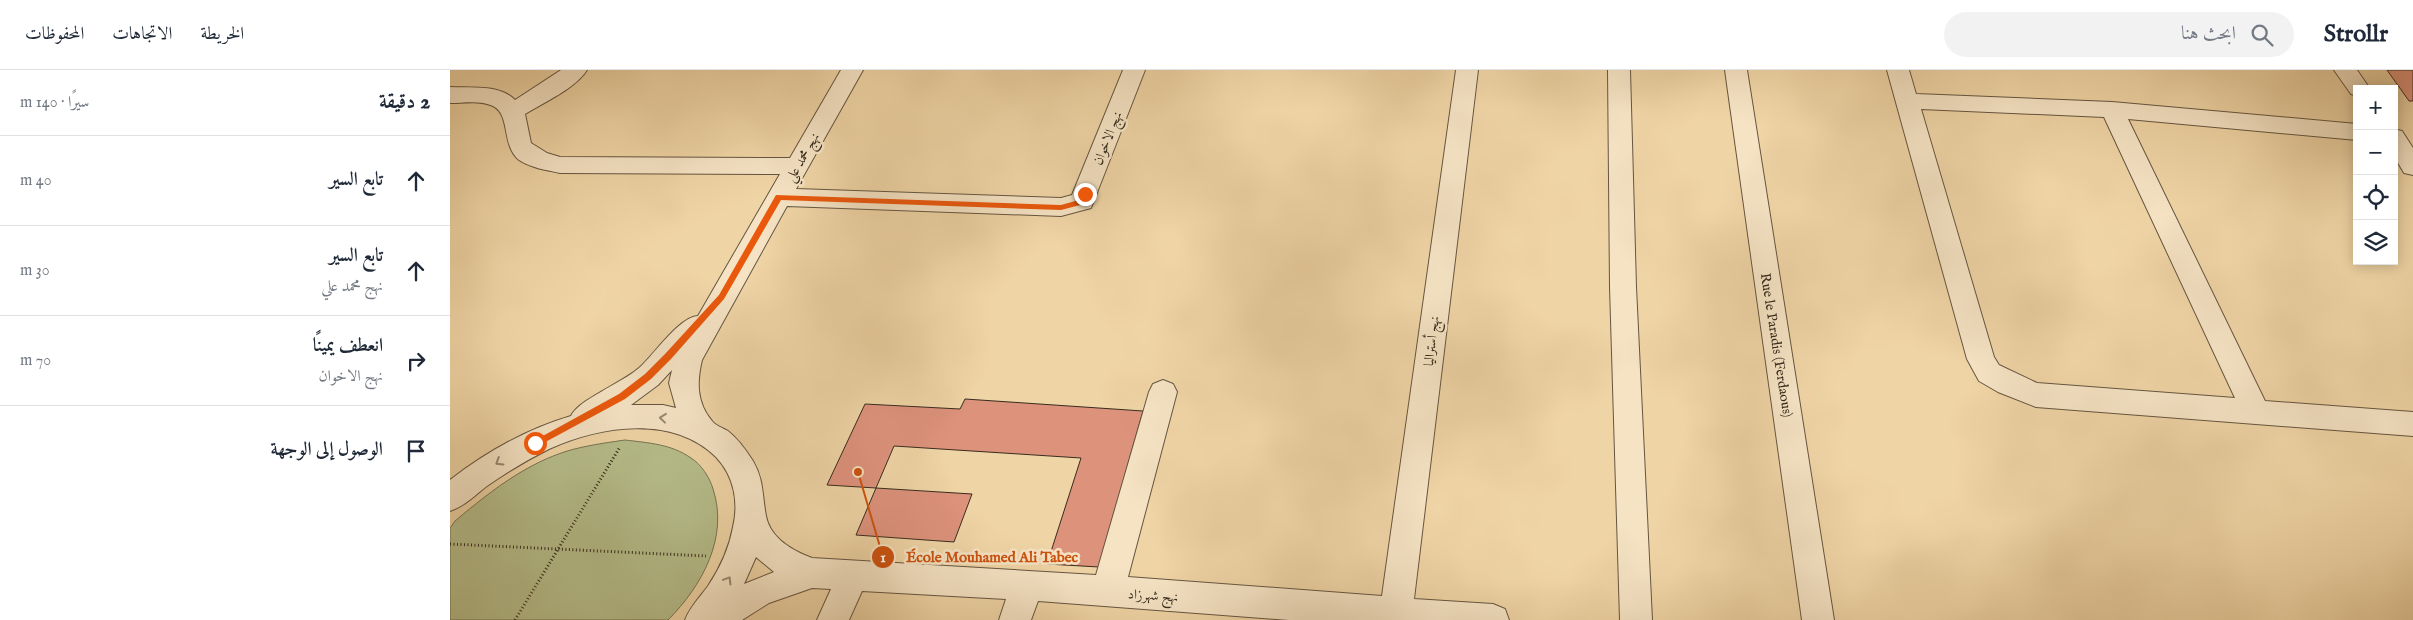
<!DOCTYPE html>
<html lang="ar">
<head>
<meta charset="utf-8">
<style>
  body { margin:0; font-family:"IM FELL English",Amiri,serif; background:#f2f2f3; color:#1f2937; direction:rtl }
  .controls { position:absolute; right:15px; top:15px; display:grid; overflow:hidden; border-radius:0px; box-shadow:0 2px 12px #0003 }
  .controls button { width:45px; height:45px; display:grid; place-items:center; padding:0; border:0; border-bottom:1px solid #e0e1e3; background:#fff; color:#1f2937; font:25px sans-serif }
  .stop { position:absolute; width:15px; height:15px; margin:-11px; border:4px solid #ea580c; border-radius:50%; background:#fff }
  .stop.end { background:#ea580c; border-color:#fff; box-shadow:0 1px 5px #0008 }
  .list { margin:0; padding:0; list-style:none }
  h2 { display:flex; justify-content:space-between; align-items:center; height:65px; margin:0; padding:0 20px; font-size:21px }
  h2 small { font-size:16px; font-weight:400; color:#747a83 }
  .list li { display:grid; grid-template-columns:32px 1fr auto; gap:15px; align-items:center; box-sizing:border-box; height:90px; padding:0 20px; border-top:1px solid #e0e1e3 }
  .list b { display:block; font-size:19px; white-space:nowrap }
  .list p { margin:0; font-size:16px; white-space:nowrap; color:#747a83 }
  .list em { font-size:16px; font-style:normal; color:#747a83 }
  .icon { flex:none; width:28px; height:28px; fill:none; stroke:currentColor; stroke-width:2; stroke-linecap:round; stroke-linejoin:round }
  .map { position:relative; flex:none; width:1963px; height:550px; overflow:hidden; direction:ltr }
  header { display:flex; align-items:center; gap:30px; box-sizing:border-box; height:70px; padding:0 25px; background:#fff; border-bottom:1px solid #e0e1e3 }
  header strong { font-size:24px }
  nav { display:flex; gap:28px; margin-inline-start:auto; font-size:18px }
  .search { width:350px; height:45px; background:#f2f2f3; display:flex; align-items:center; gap:12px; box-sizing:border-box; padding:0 18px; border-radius:28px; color:#747a83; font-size:19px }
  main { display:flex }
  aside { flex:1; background:#fff }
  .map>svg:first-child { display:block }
</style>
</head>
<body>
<header>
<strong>Strollr</strong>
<div class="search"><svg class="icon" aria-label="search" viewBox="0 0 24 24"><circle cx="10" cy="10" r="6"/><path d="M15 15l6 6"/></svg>ابحث هنا</div>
<nav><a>الخريطة</a><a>الاتجاهات</a><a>المحفوظات</a></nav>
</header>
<main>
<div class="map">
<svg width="1963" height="550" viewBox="0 0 1963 550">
  <rect width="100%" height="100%" fill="#efd4a5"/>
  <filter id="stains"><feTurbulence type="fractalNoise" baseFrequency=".004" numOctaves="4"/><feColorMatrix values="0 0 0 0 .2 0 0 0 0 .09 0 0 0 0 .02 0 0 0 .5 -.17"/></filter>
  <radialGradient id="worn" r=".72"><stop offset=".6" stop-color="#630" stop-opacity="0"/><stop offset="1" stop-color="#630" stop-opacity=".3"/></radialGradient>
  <path fill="#b5bd8a" stroke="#767454" d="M175,370C199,373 221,374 241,388C251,394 260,408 263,419C279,467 252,516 218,550H0V458L5,451C43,419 84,387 133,377C147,374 161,372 175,370Z"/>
  <path fill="#dd927c" stroke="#372c1e" d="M1937,0H1963V31H1959Z
    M515,329L693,341L649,497L597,494L631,388L444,376L426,418L377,415L415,334L510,339Z
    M426,418L522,424L504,472L406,465Z"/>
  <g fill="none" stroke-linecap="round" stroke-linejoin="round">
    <g stroke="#655640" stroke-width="2">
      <path id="minor" d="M111,0H137C126,18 93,33 75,44L81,73L97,83L110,87L340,88L391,0H413L346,119L611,128L622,125L673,0H695L641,138L611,146L337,136L252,290C247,311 246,332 262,351C266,356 273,358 278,361C288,369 296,380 303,391C314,410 312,425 316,446C320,468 343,481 362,488L646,505L699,322L703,314L713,310L723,314L727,322L678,507L932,526L1006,0H1028L964,529L1043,534L1055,539L1059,550H839L588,531L581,550H549L556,529L412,521L399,550H367L381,519L362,518L319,533L292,550H235C240,537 250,527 258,516C270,498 279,479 283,457C289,432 284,406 266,387C222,344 150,356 99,379C77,390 57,402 37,416C25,425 15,436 0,441V410C36,382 77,359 121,346C128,330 172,313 189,298C203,286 230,246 248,246L330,104L110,103C97,100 81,98 69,90C51,75 61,45 43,36C31,30 13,33 0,33V17C20,18 50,14 65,30ZM222,300L219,313L226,338L213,335H181L208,315ZM306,487L324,502L294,514Z
        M1158,0H1180L1186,217L1202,550H1170L1160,217Z
        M1275,0H1297L1384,550H1352Z
        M1437,0H1459L1466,24L1662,32L1907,54V70L1678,49L1815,331L1963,342V366L1586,337L1548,322L1529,311L1517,289ZM1471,39L1654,47L1785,328L1587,313L1549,295L1544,287Z
        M1884,0H1907L1920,19H1907V26L1901,24Z
        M1944,59L1952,61L1963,78V105L1954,103L1944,86Z"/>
    </g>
    <path stroke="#372c1e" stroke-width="3" stroke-dasharray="1 2.5" stroke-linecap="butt" d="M0,474L256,486
      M65,550L170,377"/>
    <use href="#minor" fill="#f5e3c4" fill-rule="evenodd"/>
  </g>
  <defs><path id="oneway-chevron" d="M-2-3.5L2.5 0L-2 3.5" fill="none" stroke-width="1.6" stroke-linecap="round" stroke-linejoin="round" transform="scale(1.25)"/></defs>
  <g stroke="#968871">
    <use href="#oneway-chevron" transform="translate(213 348) rotate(-174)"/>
    <use href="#oneway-chevron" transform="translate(49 392) rotate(148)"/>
    <use href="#oneway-chevron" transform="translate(278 510) rotate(-59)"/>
  </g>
  <path fill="#ea580c" d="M632,122L639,124L634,134L611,140L331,130L274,229L221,289L201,309L175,329L88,376H82L80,373L169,324L195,304L215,284L269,225L326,125L611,135L629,130Z"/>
  <g text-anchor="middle" stroke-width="5" stroke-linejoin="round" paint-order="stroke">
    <g font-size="14" fill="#372c1e" stroke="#f5e3c4">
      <text transform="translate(657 68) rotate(-68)" y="5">نهج الاخوان</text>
      <text transform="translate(352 87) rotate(-60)" y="5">نهج محمد علي</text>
      <text transform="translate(981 271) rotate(-83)" y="5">نهج أستراليا</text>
      <text transform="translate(1327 275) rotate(81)" y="5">Rue le Paradis (Ferdaous)</text>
      <text transform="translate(703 525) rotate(4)" y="5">نهج شهرزاد</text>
    </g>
  </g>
  <path fill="none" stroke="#cd520f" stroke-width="2" d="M408 402L433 487"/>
  <g fill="#cd520f" stroke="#f5e3c4" stroke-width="2">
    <circle cx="408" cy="402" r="5"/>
    <circle cx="433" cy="487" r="12"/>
  </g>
  <g font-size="15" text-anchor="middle" font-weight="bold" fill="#fff">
    <text x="433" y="492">1</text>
  </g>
  <g font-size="15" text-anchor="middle" font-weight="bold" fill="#cd520f" stroke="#f5e3c4" stroke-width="5" stroke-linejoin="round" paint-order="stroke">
    <text x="542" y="492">École Mouhamed Ali Tabec</text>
  </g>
  <rect width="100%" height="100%" filter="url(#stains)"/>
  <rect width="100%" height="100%" fill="url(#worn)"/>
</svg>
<div class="controls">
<button>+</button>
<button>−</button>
<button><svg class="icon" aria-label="locate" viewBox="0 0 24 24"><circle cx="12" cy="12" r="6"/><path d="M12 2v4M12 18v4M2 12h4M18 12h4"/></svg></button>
<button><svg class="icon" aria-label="layers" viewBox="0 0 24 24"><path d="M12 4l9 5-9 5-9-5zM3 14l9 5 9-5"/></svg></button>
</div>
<div class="stop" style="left:85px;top:373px"></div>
<div class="stop end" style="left:635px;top:124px"></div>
</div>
<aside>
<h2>2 دقيقة<small>سيرًا · 140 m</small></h2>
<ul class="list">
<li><svg class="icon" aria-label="ahead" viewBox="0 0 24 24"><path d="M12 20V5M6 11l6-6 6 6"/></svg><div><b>تابع السير</b></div><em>40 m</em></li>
<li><svg class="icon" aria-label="ahead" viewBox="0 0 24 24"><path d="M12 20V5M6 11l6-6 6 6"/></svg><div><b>تابع السير</b><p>نهج محمد علي</p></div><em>30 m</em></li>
<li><svg class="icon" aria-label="right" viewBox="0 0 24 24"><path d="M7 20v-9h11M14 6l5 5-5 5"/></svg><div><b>انعطف يمينًا</b><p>نهج الاخوان</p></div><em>70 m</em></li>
<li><svg class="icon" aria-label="arrive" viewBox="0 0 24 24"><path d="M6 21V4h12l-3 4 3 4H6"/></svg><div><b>الوصول إلى الوجهة</b></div></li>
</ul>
</aside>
</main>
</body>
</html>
